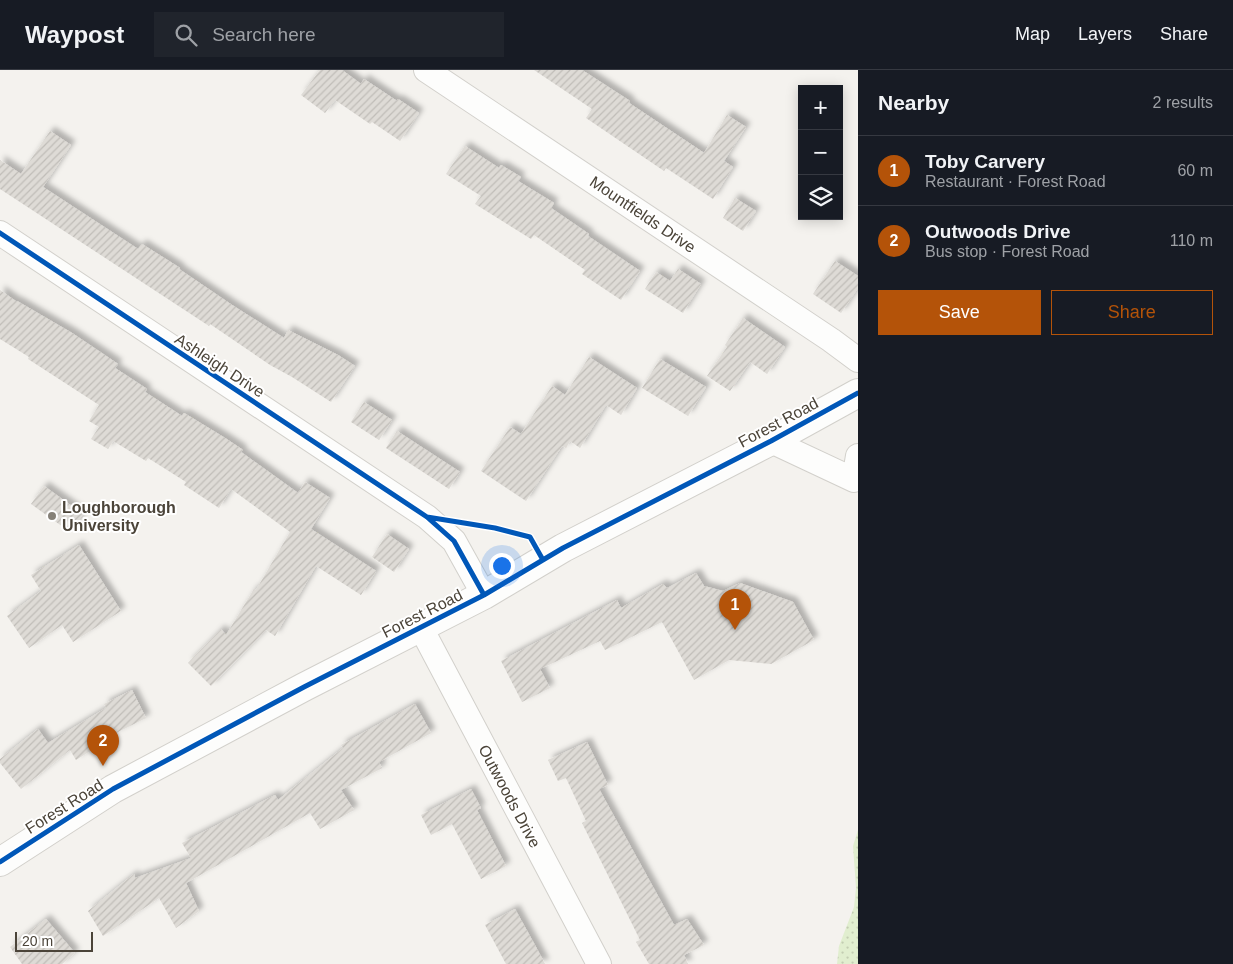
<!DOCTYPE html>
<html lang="en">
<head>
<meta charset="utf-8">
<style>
  body { margin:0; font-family:Arial,sans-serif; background:#20242c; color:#f1f3f6 }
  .controls { position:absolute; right:15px; top:15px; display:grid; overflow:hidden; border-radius:0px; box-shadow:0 2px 12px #0003 }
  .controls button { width:45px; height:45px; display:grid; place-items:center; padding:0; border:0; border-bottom:1px solid #363941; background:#171b24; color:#f1f3f6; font:25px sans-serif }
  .scale { position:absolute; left:15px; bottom:12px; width:78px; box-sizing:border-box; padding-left:5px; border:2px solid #4b4439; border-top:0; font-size:14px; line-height:18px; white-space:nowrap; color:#4b4439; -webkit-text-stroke:4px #fff; paint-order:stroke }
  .you { position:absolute; left:501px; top:495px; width:18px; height:18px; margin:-12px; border:4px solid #fff; border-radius:50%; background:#1a73e8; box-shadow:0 0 0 8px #1a73e833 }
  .badge { display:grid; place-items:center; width:32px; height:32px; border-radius:50%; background:#b45309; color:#fff; font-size:16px; font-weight:700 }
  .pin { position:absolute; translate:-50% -41px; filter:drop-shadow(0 1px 2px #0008) }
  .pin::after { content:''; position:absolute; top:26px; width:18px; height:15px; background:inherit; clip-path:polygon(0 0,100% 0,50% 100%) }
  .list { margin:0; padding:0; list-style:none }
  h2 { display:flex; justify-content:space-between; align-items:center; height:65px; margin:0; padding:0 20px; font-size:21px }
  h2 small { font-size:16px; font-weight:400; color:#9ea1a6 }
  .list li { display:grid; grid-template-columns:32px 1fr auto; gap:15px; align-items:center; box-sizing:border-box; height:70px; padding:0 20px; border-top:1px solid #363941 }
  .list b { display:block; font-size:19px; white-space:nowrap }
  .list p { margin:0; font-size:16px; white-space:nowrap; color:#9ea1a6 }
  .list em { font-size:16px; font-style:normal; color:#9ea1a6 }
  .actions { display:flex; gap:10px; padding:15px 20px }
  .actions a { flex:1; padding:11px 0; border:1px solid #b45309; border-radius:0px; text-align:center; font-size:18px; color:#b45309 }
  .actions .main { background:#b45309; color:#fff }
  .icon { flex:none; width:28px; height:28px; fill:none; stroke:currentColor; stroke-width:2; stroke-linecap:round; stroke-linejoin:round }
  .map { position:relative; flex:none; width:858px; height:894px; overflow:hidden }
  header { display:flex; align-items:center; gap:30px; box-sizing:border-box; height:70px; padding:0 25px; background:#171b24; border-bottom:1px solid #363941 }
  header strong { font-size:24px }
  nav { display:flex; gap:28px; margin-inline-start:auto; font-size:18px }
  .search { width:350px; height:45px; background:#20242c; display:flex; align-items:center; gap:12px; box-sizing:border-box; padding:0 18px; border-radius:0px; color:#9ea1a6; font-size:19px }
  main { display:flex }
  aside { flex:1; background:#171b24 }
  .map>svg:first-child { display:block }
</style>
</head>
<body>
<header>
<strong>Waypost</strong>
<div class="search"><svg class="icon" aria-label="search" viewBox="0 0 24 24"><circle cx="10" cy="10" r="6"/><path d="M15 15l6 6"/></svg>Search here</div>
<nav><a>Map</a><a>Layers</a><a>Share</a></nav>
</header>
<main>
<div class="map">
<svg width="858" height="894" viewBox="0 0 858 894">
  <defs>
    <pattern id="grass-dots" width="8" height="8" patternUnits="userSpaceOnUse" patternTransform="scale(1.25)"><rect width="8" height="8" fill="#e1eecf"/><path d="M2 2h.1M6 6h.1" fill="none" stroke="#c3cdb2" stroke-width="1.8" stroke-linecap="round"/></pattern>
    <pattern id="building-hatch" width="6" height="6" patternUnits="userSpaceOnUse" patternTransform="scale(1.25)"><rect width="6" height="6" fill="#dedbd6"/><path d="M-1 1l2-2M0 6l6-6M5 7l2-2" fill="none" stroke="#c0bdb8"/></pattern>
    <filter id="shadow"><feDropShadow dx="4.5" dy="-4.5" stdDeviation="2.5" flood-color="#0004"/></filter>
  </defs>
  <rect width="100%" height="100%" fill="#f4f2ee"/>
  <path fill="url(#grass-dots)" d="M858,760V894H837L839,876L854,837L856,818L853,776Z"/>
  <path fill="url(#building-hatch)" filter="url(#shadow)" d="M320,0H342L361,14L364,9L397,31L398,29L419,43L400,71L372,52L370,54L335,30L325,43L301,25Z
    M534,0H582L630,31L629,33L704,83L727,45L746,57L724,91L733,97L713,129L666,98L664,101L586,48L592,39Z
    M50,61L71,75L43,117L138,179L142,174L180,198L179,199L232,235L284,268L288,260L338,285L355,296L331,332L292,307L270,295L210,254L209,256L0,119V90L21,104Z
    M465,76L499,98L501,95L521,107L518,111L554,133L551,138L589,164L588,166L640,201L621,230L582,204L585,200L534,165L531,169L475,134L481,126L446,104Z
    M735,128L756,141L743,161L723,148Z
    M835,191L858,206V218L841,243L813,224Z
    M678,199L701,214L683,243L645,219L656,202L670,211Z
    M0,220L17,232V231L72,263L118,294L115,298L147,319L145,322L182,346L184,343L225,368L243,380L241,382L298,423L305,412L330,428L311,459L376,501L361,525L316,496L275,566L266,560L211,616L188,593L221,559L226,565L254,519L256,520L290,462L231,419L219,438L184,415L186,412L148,388L146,391L113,371L108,379L91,369L99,357L89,351L99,335L28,289L29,287L0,269Z
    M743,248L785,277L767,304L750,292L730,321L707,306L727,277L725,275Z
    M589,287L637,318L621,345L606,335L580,378L570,371L566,378L562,376L526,431L481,401L510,357L521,364L552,316L565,325Z
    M660,289L706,317L688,346L642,318Z
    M364,332L392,350L379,370L351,352Z
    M397,361L460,402L449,419L386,378Z
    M44,416L83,444L70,462L31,434Z
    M387,464L409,479L394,502L372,487Z
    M79,475L121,541L73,572L62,555L29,578L7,546L41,521L31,505Z
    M696,503L704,516L723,521L740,513L793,532L814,570L771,594L729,590L694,610L662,552L605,580L600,571L540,599L550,618L522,632L501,591L617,530L621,538L663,514L667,518Z
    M132,620L146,648L108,667L109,669L76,690L70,680L21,719L0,693V689L38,659L48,673L106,638L104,634Z
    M415,634L431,663L379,692L382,698L341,720L354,740L320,759L310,743L186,813L199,841L176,858L159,828L103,866L88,841L134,804L135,808L191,788L182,773L275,725L278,730L343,678L341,675Z
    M587,672L608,715L599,719L674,855L687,849L704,875L684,885L688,894H649L636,872L640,870L582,753L586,751L566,708L558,711L548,690Z
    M471,719L481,738L477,740L506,796L481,809L452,754L431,765L421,745Z
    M515,839L536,877L545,894H506L485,855Z
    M46,849L75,883L62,894H22L10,877Z"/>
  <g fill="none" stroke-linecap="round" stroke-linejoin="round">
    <g stroke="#d2d0cb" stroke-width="26">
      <path id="minor" d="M426,0L831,270L858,290
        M0,163L427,447L454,471L484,525
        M771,371L854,410L858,386
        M421,558L599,894"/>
    </g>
    <g stroke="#d2d0cb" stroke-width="30">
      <path id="tertiary" d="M0,792L113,719L304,617L484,525L563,478L771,371L858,323"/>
    </g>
    <use href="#minor" stroke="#fdfdfc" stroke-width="24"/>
    <use href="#tertiary" stroke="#fdfdfc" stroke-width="28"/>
    <g stroke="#fff" stroke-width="8">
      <path id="cycleway" d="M0,163L427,447L454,471L484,525
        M427,447L495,458L530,467L543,490
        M0,792L113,719L304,617L484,525L563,478L771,371L858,323"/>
    </g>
    <use href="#cycleway" stroke="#0057b8" stroke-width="5"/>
  </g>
  <circle fill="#868178" stroke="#fff" stroke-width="2" cx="52" cy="446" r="5"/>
  <g text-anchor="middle" stroke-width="4" stroke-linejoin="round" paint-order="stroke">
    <g font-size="16" fill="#4b4439" stroke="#fff">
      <text transform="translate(643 144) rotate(34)" y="6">Mountfields Drive</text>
      <text transform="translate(220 295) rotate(33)" y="6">Ashleigh Drive</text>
      <text transform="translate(778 352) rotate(-28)" y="6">Forest Road</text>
      <text transform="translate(422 543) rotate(-27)" y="6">Forest Road</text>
      <text transform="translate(510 726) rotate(62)" y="6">Outwoods Drive</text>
      <text transform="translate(64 736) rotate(-32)" y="6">Forest Road</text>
    </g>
    <g font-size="16" font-weight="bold" fill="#4b4439" stroke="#fff" text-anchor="start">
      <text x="62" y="443">Loughborough<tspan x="62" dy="18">University</tspan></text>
    </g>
  </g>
</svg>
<div class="controls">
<button>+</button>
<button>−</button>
<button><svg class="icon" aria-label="layers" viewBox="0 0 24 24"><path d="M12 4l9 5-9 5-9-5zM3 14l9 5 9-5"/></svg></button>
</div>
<div class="scale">20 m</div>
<div class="you"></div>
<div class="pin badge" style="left:735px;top:560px">1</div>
<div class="pin badge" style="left:103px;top:696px">2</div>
</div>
<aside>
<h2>Nearby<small>2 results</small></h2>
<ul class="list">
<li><span class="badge">1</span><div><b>Toby Carvery</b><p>Restaurant · Forest Road</p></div><em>60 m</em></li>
<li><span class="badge">2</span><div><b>Outwoods Drive</b><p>Bus stop · Forest Road</p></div><em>110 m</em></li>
</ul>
<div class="actions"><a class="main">Save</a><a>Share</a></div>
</aside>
</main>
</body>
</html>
